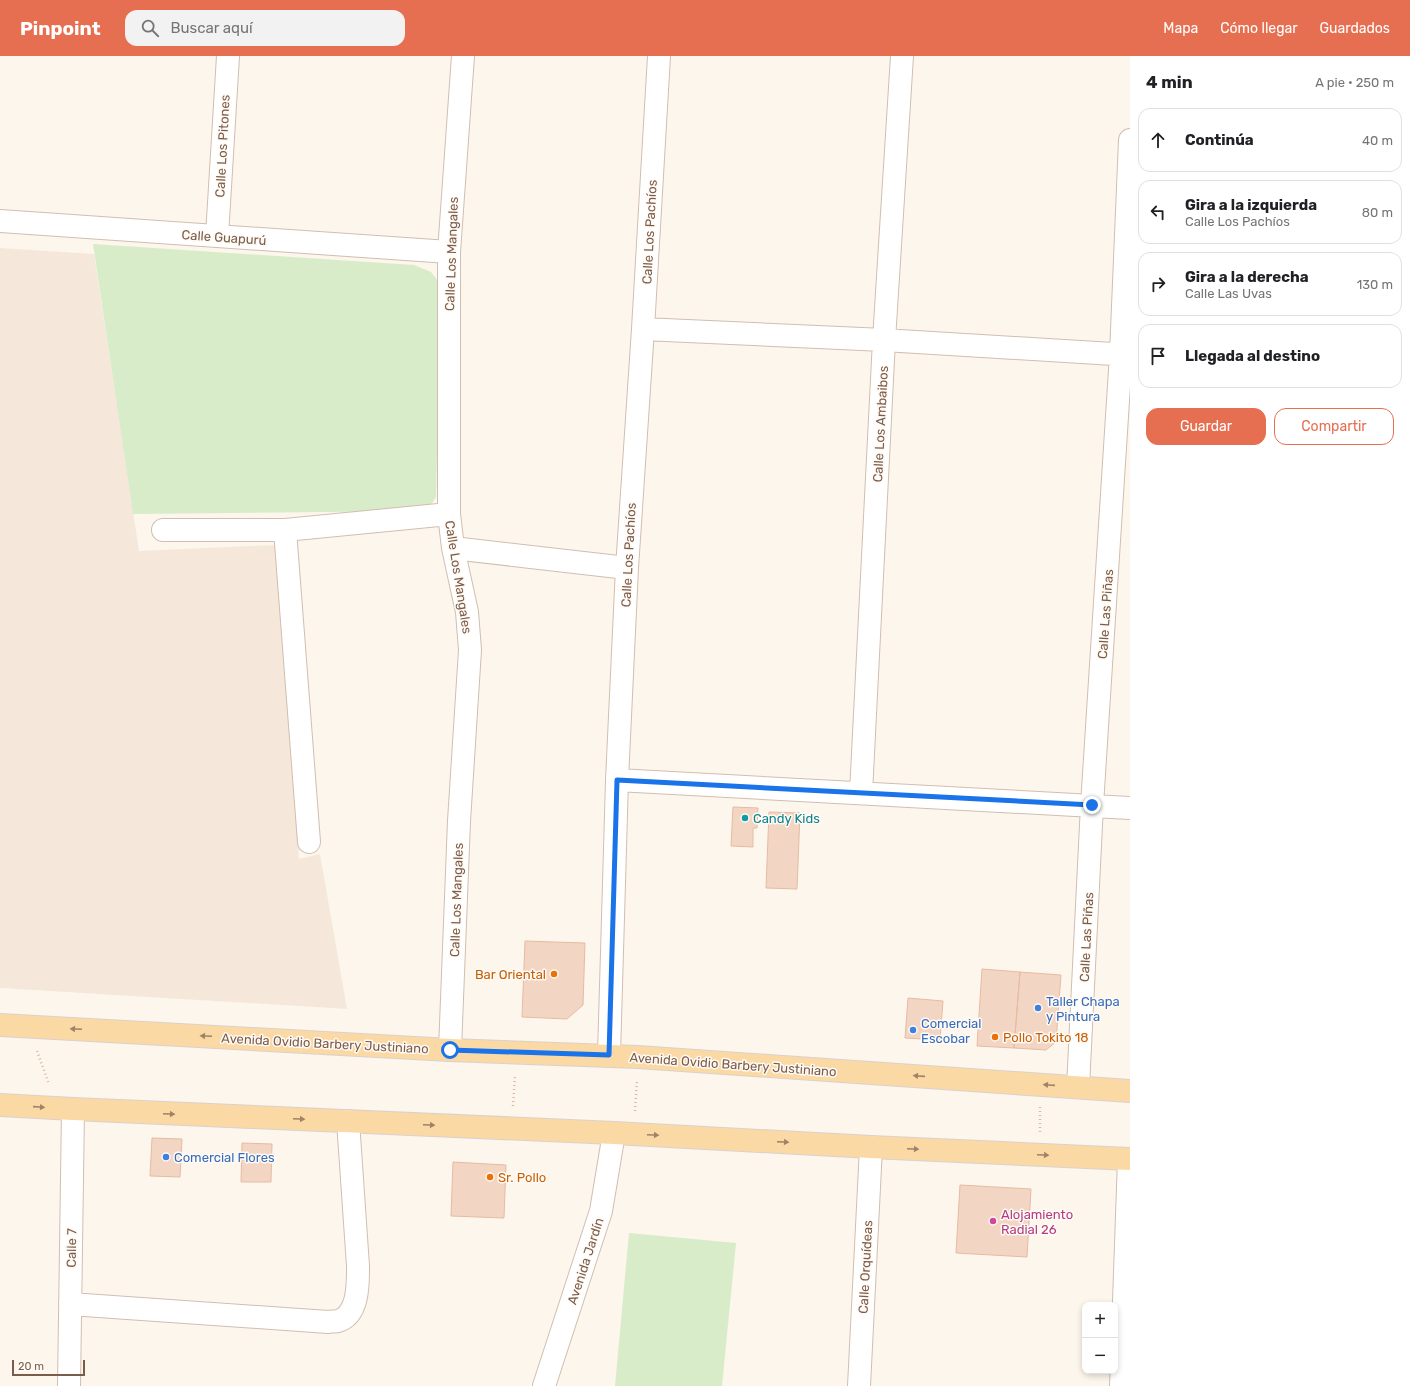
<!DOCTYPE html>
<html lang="es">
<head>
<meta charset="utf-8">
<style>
  body { margin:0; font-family:Rubik,sans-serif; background:#f2f2f2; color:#202124 }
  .controls { position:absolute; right:12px; bottom:12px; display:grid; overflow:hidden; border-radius:8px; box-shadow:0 2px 6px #0003 }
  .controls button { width:36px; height:36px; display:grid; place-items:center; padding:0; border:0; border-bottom:1px solid #e0e0e0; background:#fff; color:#202124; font:20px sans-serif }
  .scale { position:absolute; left:12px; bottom:10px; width:73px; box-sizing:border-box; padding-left:4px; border:2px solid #7a5c4d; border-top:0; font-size:11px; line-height:14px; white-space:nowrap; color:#7a5c4d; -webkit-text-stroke:3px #fffaf3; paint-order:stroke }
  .stop { position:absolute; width:12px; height:12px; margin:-9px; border:3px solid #1a73e8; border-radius:50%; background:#fff }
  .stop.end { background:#1a73e8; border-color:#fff; box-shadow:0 1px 4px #0008 }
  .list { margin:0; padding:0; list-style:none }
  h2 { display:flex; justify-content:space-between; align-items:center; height:52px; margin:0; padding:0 16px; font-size:17px }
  h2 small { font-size:13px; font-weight:400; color:#757577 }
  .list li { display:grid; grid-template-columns:26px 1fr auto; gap:12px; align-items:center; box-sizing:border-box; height:64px; margin:0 8px 8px; padding:0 8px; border:1px solid #e0e0e0; border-radius:12px }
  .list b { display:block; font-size:15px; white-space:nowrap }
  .list p { margin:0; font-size:13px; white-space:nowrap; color:#757577 }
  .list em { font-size:13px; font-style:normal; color:#757577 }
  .actions { display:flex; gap:8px; padding:12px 16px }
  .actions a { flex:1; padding:9px 0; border:1px solid #e76f51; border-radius:12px; text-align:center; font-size:14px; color:#e76f51 }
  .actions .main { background:#e76f51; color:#fff }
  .icon { flex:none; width:22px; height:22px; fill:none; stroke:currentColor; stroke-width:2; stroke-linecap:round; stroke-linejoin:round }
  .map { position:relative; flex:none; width:1130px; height:1330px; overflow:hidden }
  header { display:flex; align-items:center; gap:24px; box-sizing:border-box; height:56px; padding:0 20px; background:#e76f51; color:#fff }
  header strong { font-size:19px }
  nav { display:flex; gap:22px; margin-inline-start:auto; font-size:14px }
  .search { width:280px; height:36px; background:#f2f2f2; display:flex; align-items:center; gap:10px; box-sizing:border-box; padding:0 14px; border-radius:12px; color:#757577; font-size:15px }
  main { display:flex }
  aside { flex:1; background:#fff }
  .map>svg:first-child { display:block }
</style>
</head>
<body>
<header>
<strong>Pinpoint</strong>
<div class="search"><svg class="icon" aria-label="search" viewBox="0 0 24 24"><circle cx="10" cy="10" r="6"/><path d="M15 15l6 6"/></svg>Buscar aquí</div>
<nav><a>Mapa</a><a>Cómo llegar</a><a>Guardados</a></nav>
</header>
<main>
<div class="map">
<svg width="1130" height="1330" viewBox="0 0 1130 1330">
  <rect width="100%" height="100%" fill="#fdf6ec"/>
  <path fill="#f5e8da" d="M0,192L94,198L139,495L275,489L299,803L320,798L347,953L0,932Z"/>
  <path fill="#d8ecc9" d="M93,188L414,209L431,216L441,229L436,441L431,449L422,455L133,458Z
    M629,1177L736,1187L722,1330H615Z"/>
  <path fill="#f3d5c3" stroke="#e6bba3" d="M733,751L758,752L757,772H753V791L731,790Z
    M769,756L800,757L797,833L766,832Z
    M525,885L585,887L583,949L567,963L522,961Z
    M982,913L1020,916L1014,992L977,990Z
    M1020,916L1061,919L1056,986L1046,994L1014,992Z
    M908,942L943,945L940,984L905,982Z
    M152,1082L182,1083L180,1121L150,1120Z
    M242,1087L272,1088L271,1126H241Z
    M453,1106L506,1109L504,1162L451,1160Z
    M960,1129L1031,1133L1027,1201L956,1197Z"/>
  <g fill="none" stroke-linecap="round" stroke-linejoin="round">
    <g stroke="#d1beb0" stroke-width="24">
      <path id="minor" d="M0,165L449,196
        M217,180L228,0
        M643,273L884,284L1130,299
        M163,474H285L449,458
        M285,474L309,786
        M453,492L627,512
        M617,724L1130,752
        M861,737L884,284L902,0
        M450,994L459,765L470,594L467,556L453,492L449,458V196L463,0
        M609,999L617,724L627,512L643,273L659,0
        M1078,1031L1092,749L1121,298L1130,84
        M70,1248L328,1266C331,1265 335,1266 338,1265C359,1259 358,1227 358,1210L348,1065
        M69,1330L73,1053
        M544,1330L601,1155L614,1077
        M859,1330L871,1091
        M1121,1330L1129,1103"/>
    </g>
    <g stroke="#dad1cd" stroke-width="24">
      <path id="major" d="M0,969L450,994L638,1001L1130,1035
        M0,1049L73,1053L614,1077L871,1091L1130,1103"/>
    </g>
    <path stroke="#d9b8a5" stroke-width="2.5" stroke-dasharray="1 3" stroke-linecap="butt" d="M37,995L49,1028
      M513,1050L515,1019
      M635,1055L637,1024
      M1040,1076V1051"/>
    <use href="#minor" stroke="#fff" stroke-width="22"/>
    <use href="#major" stroke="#fbd9a5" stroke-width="22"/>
  </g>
  <defs><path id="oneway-solid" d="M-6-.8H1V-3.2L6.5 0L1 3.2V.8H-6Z"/></defs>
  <g fill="#a18267">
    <use href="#oneway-solid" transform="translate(76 973) rotate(-177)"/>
    <use href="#oneway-solid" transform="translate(206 980) rotate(-177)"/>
    <use href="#oneway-solid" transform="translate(919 1020) rotate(-176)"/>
    <use href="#oneway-solid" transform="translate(1049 1029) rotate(-176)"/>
    <use href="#oneway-solid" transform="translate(39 1051) rotate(4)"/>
    <use href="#oneway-solid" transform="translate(169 1058) rotate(2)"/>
    <use href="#oneway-solid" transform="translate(299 1063) rotate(2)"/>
    <use href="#oneway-solid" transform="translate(429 1069) rotate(3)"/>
    <use href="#oneway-solid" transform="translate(653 1079) rotate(3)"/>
    <use href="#oneway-solid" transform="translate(783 1086) rotate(3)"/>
    <use href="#oneway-solid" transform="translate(913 1093) rotate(3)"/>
    <use href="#oneway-solid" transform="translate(1043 1099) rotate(3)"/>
  </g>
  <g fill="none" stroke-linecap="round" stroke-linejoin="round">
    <path stroke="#1a73e8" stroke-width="5" d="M450,994L609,999L617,724L1092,749"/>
  </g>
  <circle fill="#0f9aa8" stroke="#fffaf3" stroke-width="1.5" cx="745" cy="762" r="4"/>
  <g fill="#e8710a" stroke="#fffaf3" stroke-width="1.5">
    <circle cx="554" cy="918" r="4"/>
    <circle cx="995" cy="981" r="4"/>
    <circle cx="490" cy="1121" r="4"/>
  </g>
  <g fill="#3f7fe0" stroke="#fffaf3" stroke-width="1.5">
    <circle cx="1038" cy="952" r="4"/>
    <circle cx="913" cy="974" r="4"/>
    <circle cx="166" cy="1101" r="4"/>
  </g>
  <circle fill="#d1479c" stroke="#fffaf3" stroke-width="1.5" cx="993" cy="1165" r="4"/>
  <g text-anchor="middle" stroke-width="3" stroke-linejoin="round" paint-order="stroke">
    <g font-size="13" fill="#7a5c4d" stroke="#fffaf3">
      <text transform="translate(222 90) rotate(-87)" y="5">Calle Los Pitones</text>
      <text transform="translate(649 176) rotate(-87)" y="5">Calle Los Pachíos</text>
      <text transform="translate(224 181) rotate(4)" y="5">Calle Guapurú</text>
      <text transform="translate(451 198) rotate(-88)" y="5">Calle Los Mangales</text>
      <text transform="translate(880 368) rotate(-87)" y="5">Calle Los Ambaibos</text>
      <text transform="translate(628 499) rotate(-87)" y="5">Calle Los Pachíos</text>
      <text transform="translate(459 521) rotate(81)" y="5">Calle Los Mangales</text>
      <text transform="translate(1105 558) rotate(-86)" y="5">Calle Las Piñas</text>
      <text transform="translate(456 844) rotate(-88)" y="5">Calle Los Mangales</text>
      <text transform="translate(1086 881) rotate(-87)" y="5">Calle Las Piñas</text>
      <text transform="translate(325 987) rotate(3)" y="5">Avenida Ovidio Barbery Justiniano</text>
      <text transform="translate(733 1008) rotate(4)" y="5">Avenida Ovidio Barbery Justiniano</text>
      <text transform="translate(71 1192) rotate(-89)" y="5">Calle 7</text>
      <text transform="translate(585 1205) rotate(-72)" y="5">Avenida Jardín</text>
      <text transform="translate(865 1211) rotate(-87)" y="5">Calle Orquídeas</text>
    </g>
    <g font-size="13" fill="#0d838f" stroke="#fffaf3" text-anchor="start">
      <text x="753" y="767">Candy Kids</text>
    </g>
    <g font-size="13" fill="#c56008" stroke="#fffaf3" text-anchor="start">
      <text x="546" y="923" text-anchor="end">Bar Oriental</text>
      <text x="1003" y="986">Pollo Tokito 18</text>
      <text x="498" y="1126">Sr. Pollo</text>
    </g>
    <g font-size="13" fill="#366cbe" stroke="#fffaf3" text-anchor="start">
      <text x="1046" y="950">Taller Chapa<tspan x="1046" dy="15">y Pintura</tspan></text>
      <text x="921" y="972">Comercial<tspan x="921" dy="15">Escobar</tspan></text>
      <text x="174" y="1106">Comercial Flores</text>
    </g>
    <g font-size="13" fill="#b23c85" stroke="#fffaf3" text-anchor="start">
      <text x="1001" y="1163">Alojamiento<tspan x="1001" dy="15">Radial 26</tspan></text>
    </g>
  </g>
</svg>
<div class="controls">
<button>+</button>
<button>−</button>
</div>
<div class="scale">20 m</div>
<div class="stop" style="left:450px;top:994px"></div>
<div class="stop end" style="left:1092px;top:749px"></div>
</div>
<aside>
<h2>4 min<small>A pie · 250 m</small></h2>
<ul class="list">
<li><svg class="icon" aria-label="ahead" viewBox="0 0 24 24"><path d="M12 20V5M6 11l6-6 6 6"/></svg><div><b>Continúa</b></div><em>40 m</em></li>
<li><svg class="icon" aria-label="left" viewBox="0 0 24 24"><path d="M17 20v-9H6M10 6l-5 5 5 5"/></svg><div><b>Gira a la izquierda</b><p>Calle Los Pachíos</p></div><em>80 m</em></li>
<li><svg class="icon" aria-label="right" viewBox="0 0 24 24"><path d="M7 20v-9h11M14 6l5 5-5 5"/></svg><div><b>Gira a la derecha</b><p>Calle Las Uvas</p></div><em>130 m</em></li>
<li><svg class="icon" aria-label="arrive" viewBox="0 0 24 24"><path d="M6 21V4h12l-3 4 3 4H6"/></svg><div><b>Llegada al destino</b></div></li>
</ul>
<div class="actions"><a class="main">Guardar</a><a>Compartir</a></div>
</aside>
</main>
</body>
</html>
